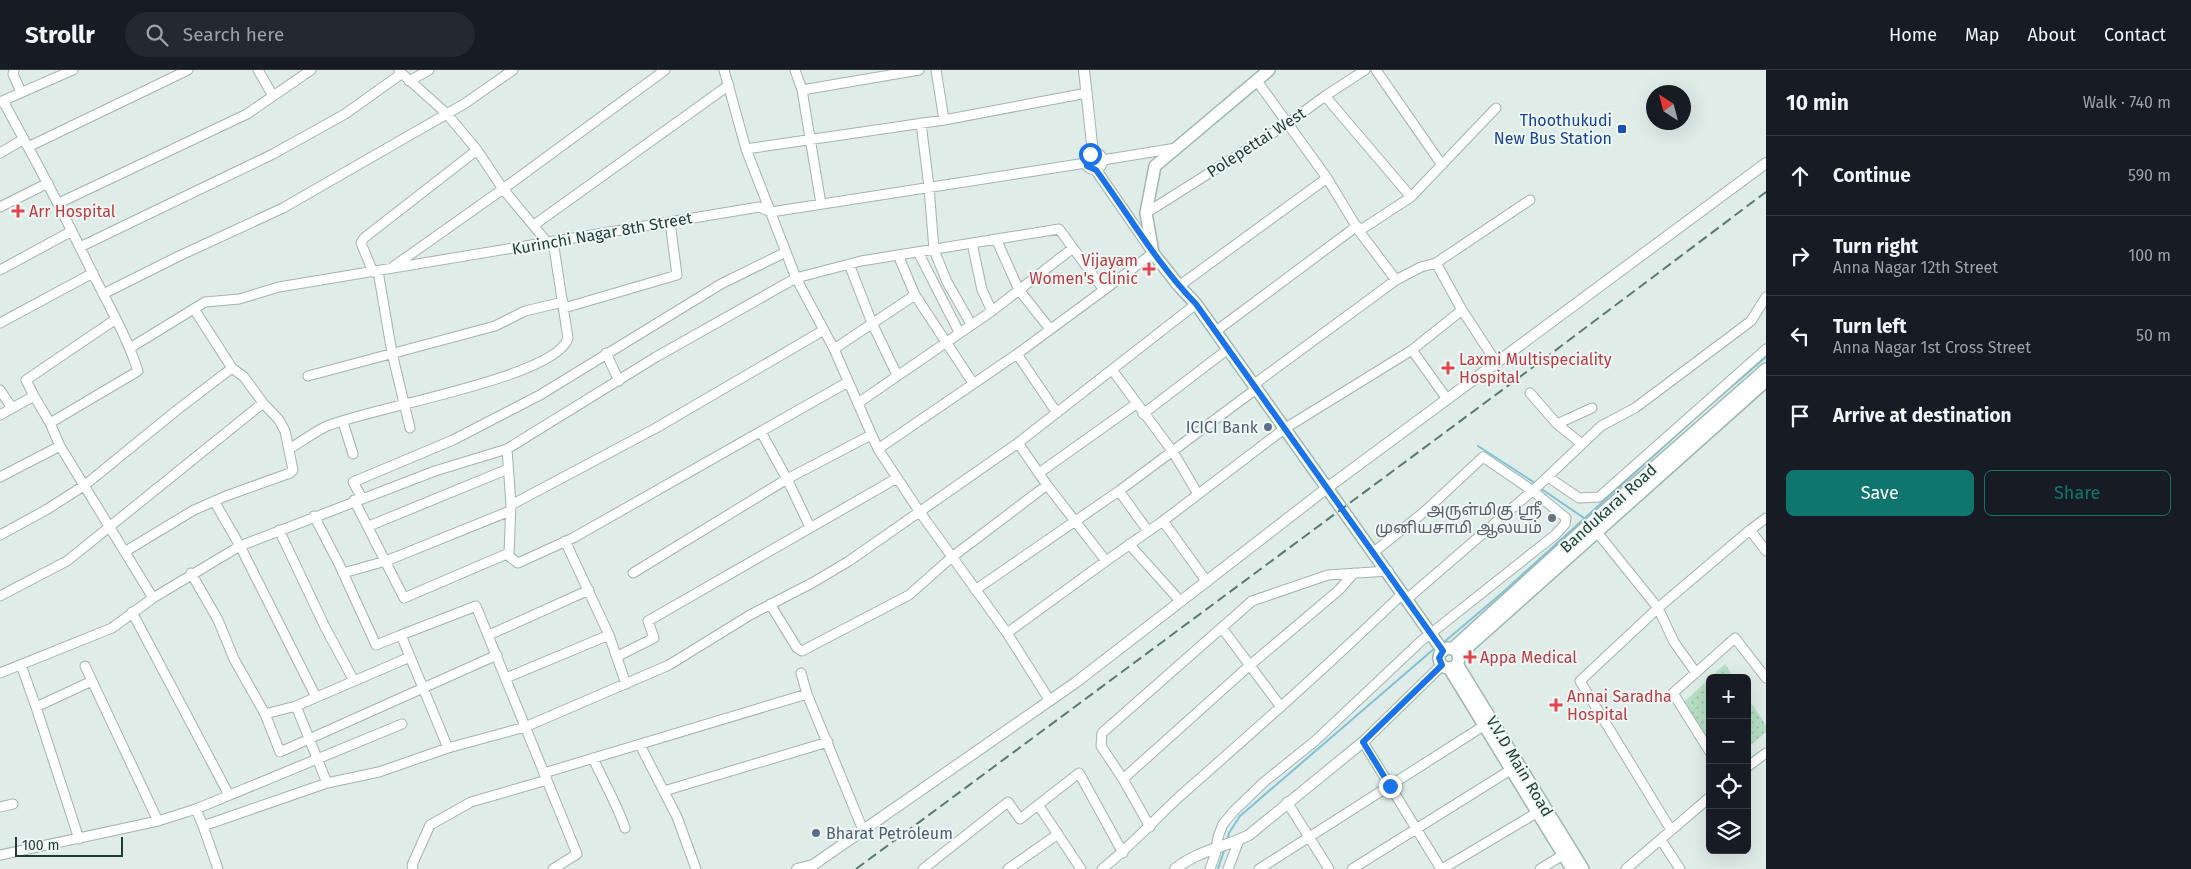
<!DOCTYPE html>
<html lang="en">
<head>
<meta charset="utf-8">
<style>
  body { margin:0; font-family:"Fira Sans","Noto Sans Tamil",sans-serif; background:#242831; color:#f1f3f6 }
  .controls { position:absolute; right:15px; bottom:15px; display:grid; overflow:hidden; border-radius:8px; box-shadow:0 5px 20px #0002 }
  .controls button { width:45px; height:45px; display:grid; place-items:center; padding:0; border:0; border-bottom:1px solid #363941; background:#171b24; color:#f1f3f6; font:25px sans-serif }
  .compass { position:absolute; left:1646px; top:15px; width:45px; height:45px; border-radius:50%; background:#171b24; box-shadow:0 5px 20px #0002; rotate:324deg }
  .scale { position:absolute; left:15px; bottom:12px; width:108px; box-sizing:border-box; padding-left:5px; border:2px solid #1f3d37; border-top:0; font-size:14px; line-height:18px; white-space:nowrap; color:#1f3d37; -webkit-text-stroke:4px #f0f8f5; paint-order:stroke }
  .stop { position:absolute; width:15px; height:15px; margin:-11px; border:4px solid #1a73e8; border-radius:50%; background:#fff }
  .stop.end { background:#1a73e8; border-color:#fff; box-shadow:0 1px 5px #0008 }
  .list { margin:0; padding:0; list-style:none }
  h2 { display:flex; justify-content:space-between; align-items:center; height:65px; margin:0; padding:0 20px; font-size:21px }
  h2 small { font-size:16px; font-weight:400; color:#9ea1a6 }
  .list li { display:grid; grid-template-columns:32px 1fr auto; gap:15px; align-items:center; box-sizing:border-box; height:80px; padding:0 20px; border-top:1px solid #363941 }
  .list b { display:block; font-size:19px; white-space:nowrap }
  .list p { margin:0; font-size:16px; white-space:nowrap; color:#9ea1a6 }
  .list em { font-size:16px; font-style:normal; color:#9ea1a6 }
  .actions { display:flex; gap:10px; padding:15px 20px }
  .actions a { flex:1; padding:11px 0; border:1px solid #0f766e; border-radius:8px; text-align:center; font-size:18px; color:#0f766e }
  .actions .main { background:#0f766e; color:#fff }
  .icon { flex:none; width:28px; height:28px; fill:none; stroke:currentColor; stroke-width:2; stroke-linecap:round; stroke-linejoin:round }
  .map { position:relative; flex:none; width:1766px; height:799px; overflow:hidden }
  header { display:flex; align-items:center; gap:30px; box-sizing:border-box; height:70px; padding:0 25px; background:#171b24; border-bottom:1px solid #363941 }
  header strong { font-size:24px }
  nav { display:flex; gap:28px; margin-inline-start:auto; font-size:18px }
  .search { width:350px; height:45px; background:#242831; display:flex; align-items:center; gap:12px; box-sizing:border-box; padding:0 18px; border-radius:28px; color:#9ea1a6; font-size:19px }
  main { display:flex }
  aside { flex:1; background:#171b24 }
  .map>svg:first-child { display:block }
</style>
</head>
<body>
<header>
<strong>Strollr</strong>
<div class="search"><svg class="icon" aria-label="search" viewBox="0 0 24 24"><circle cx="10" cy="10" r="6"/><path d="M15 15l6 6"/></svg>Search here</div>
<nav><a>Home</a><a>Map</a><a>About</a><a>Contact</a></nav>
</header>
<main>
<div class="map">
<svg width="1766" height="799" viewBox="0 0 1766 799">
  <defs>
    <pattern id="park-dots" width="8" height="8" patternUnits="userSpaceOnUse" patternTransform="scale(1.25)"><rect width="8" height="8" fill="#b6dfc4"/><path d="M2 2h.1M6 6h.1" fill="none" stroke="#9cc0a9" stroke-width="1.8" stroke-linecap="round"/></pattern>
  </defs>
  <rect width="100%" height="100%" fill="#dfece7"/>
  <path fill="url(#park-dots)" d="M1725,594L1734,608H1710Z
    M1710,608V678L1700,663L1702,659L1684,632Z
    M1747,627L1766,655V662L1747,678Z"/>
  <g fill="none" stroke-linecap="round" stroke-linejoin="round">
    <path stroke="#82c2d6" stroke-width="2" d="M1478,376L1535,413
      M1540,418L1584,448
      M1443,573L1502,523L1701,343L1766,287
      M1227,771L1229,763L1240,746L1435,578
      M1218,799L1225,778"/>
    <g stroke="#a2b4af" stroke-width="11">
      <path id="minor" d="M14,0L13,4L21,22
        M258,0L273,26
        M724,0L746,79L796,208L834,279L878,379L919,441L1007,563L1050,631
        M795,0L802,20L821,134
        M936,0L944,50
        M1376,0L1442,95
        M399,1L446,43L477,80L503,119L547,172
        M409,11L429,0
        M1257,11L1327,108L1359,161L1396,210
        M802,20L919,0
        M1325,26L1411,127L1496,38
        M3,31L28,77L188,0
        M0,32L73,0
        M921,53L929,117L934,180L947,212L971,254
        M28,77C51,119 72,161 93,204C109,236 127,267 138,301L50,353
        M746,79L944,50L1087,23
        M0,83L24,69
        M1103,90L1176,78
        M59,133L247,44L311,0
        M0,137L48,113
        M1146,143L1287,54L1325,26L1365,0
        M534,155L729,15
        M1359,161L1411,127
        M996,169L1019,220L1050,259
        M972,173L982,220L992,241
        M80,177L273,84L345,44L401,4
        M918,182L959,262
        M898,185L915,225L973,313
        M1436,193L1462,240L1496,292
        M849,194L872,253L897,305
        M394,196L503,119L665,0
        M0,200L72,161
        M378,201L392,283L410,358
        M373,202L361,173L364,168L477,80
        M1179,216L1327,108
        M103,224L179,186L283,138L464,34L513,0
        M1196,234L1018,373L1047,415L1106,491L1163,451L1284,359L1412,280
        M564,238L677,205L670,152
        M0,253L93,203
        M1216,261L1357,156
        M130,278L205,232L239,229L279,217L759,137L771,142L1086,93
        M834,279L915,225
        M606,283L619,311
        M1017,284L1057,343
        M1113,301L1173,382L1198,424
        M308,306L495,256L525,241L563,232
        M1253,315L1396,210L1421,197L1436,193L1530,130
        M0,320L12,338
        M1530,323L1557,354L1582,374
        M34,326L26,310L116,249
        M1447,329L1412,280L1462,240
        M858,333L992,241L1073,178
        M1143,344L1228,279
        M0,345L34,326L50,353L60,376L153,528
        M343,352L353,384
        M1557,354L1592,338
        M761,362L787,409L810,457
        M289,379C301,372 313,363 325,357C367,338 557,308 568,268L553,171
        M507,379L511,435L509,483L510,487L518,493L573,468L848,312
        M878,379L1017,284L1104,220
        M1039,403L1136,334
        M0,407L60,376
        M1548,407L1579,428L1599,427L1766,279
        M1119,421L1148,461
        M362,428L353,412L453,370L540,325L721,214L786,182
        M354,430L404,528L509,483
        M214,431L240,476L316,627
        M511,435L656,358L824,260
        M314,446L339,494L376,575L401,565L448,678L525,657L669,595L750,545L812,513L849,491L1018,373
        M1163,451L1207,512
        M369,456L508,399
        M279,460L325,557L354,611
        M1750,460L1766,448
        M1596,461L1658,538L1674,572L1696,603
        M0,465L46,440L85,415L177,340L232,298
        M565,471L609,565L626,614
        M1129,474L1181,532
        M126,481L194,440L226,426L290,403L293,400L285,361L279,350L263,333L244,307L232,298L194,239
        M191,503L218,550L234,589L265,644L280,682L497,585
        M343,503L386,491L510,441
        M633,503L787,409L871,365
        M975,520L1119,421L1256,319
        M0,526L67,491L263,333
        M1407,529L1539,415L1601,356L1635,338L1751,251L1766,227
        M770,534L797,578L802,581L909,525L952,487L1047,415
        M132,542L229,725
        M1222,558L1281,637
        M1007,563L1106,491
        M401,565L476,536L577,784L553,799
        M489,565L589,520
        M618,586L654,568L648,551L897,408
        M21,595L36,637L79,769
        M85,596L158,751
        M0,603L112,558L153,528L240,476L435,401L507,379L656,287L796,208L861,191L1059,159L1104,220L1153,183
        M801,603L807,624L863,760
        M506,608L609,565
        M36,637L92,611
        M265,644L296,636
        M1363,672L1441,799
        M640,675L677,747L696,799
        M1710,682L1673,623L1735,568L1766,608
        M593,688C603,711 617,734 625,758
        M1747,697L1766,683
        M544,703L807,624
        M1123,709L1249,596L1339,520L1354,503
        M327,713L296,636L410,587
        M664,721L828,672
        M1287,732L1329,799
        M1039,736L1081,799
        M0,737L13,734
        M196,739L203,756L327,713L379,702L448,678
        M203,756L218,799
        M1150,757L1123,709L1101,676L1102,663L1252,531L1328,505L1388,501
        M1671,760L1580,611L1658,538L1750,460L1766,481
        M1661,770L1680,799
        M0,785L158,751L196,739L402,654
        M413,799L412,795L430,755L471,732L547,710
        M923,799L1008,732L1020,749L1079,703L1123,783
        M1008,799L1058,764
        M1102,799C1130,777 1153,751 1179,727C1255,660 1331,593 1403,523
        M1210,799L1215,785L1218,767L1223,754L1234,741L1264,712L1315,671L1420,572L1555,465L1565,454L1566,448L1533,421L1483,387L1424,442L1374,482
        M1228,799L1239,770
        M1259,799L1485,655
        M1352,799L1512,699
        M1442,799L1538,742
        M1540,799L1563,785
        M1626,799L1710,727"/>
    </g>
    <g stroke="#a2b4af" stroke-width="12">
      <path id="tertiary" d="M1084,0L1093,83
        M1086 91a8 8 0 1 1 16 0a8 8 0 1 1-16 0Z
        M1096,100L1152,181
        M797,799L813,795L1075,613L1327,418L1766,93
        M1175,799C1199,780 1223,778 1249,765L1363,672L1442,595"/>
    </g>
    <g stroke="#9db8b1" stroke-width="14">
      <path id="secondary" d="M1269,0L1155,96L1146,143L1153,183L1179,216L1196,234L1443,581
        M1439 588a10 10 0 1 1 20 0a10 10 0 1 1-20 0Z
        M1452,579L1585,458L1766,299
        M1458,586L1766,311
        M1457,594L1583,799
        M1449,598L1572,799"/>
    </g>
    <use href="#minor" stroke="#fff" stroke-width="9"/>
    <use href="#tertiary" stroke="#fff" stroke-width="10"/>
    <use href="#secondary" stroke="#fff" stroke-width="11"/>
    <path stroke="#597973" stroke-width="2" stroke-dasharray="10 5" stroke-linecap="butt" d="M856,799L1544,289L1766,122"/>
  </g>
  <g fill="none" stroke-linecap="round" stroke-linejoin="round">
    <path stroke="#1a73e8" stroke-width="6" d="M1090,84L1086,90L1087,96L1096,100C1129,145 1157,194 1196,234L1441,578L1443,581L1439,588L1442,595L1363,672L1390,716"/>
  </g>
  <rect fill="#1a4fb4" stroke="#f0f8f5" stroke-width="2" x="1617" y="54" width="10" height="10" rx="2.5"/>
  <g fill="#e0444e" stroke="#f0f8f5" stroke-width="2">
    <path d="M15.5 133.5h5v5h5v5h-5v5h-5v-5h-5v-5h5z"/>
    <path d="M1146.5 191.5h5v5h5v5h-5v5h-5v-5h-5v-5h5z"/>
    <path d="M1445.5 290.5h5v5h5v5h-5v5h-5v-5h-5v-5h5z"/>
    <path d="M1467.5 579.5h5v5h5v5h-5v5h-5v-5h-5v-5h5z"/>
    <path d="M1553.5 627.5h5v5h5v5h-5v5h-5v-5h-5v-5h5z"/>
  </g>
  <g fill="#5c6f8a" stroke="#f0f8f5" stroke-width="2">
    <circle cx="1268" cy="357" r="5"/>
    <circle cx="816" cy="763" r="5"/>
  </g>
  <circle fill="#6b7280" stroke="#f0f8f5" stroke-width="2" cx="1552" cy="448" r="5"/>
  <g text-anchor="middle" stroke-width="4" stroke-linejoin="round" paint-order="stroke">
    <g font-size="16" fill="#164399" stroke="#f0f8f5" text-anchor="end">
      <text x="1612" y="56">Thoothukudi<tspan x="1612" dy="18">New Bus Station</tspan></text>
    </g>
    <g font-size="16" fill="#1f3d37" stroke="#f0f8f5">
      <text transform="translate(1256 72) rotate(-33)" y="6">Polepettai West</text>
      <text transform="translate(602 163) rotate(-10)" y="6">Kurinchi Nagar 8th Street</text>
      <text transform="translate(1608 438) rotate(-42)" y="6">Bandukarai Road</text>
      <text transform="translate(1520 696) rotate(59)" y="6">V.V.D Main Road</text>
    </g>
    <g font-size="16" fill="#be3a42" stroke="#f0f8f5" text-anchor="start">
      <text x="29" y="147">Arr Hospital</text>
      <text x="1138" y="196" text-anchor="end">Vijayam<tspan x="1138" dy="18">Women's Clinic</tspan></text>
      <text x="1459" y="295">Laxmi Multispeciality<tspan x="1459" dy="18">Hospital</tspan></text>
      <text x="1480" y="593">Appa Medical</text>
      <text x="1567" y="632">Annai Saradha<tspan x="1567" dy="18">Hospital</tspan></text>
    </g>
    <g font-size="16" fill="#4e5e75" stroke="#f0f8f5" text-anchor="end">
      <text x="1258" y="363">ICICI Bank</text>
      <text x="826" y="769" text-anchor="start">Bharat Petroleum</text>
    </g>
    <g font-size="16" fill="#5b616d" stroke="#f0f8f5" text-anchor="end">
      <text x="1542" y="445">அருள்மிகு ஶ்ரீ<tspan x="1542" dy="18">முனியசாமி ஆலயம்</tspan></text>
    </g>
  </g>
</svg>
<div class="controls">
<button>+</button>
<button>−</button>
<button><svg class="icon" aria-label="locate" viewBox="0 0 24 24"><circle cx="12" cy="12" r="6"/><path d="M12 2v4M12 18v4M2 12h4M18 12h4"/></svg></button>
<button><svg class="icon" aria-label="layers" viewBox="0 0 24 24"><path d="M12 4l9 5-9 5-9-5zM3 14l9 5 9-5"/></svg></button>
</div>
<svg class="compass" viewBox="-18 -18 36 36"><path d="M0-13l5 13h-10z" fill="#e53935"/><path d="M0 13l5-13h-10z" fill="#9ea1a6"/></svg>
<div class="scale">100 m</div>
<div class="stop" style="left:1090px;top:84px"></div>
<div class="stop end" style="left:1390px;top:716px"></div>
</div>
<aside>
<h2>10 min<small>Walk · 740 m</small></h2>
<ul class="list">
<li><svg class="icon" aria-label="ahead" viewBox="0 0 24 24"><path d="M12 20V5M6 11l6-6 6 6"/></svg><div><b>Continue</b></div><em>590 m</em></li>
<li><svg class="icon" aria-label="right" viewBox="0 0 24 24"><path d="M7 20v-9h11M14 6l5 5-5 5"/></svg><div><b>Turn right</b><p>Anna Nagar 12th Street</p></div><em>100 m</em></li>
<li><svg class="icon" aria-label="left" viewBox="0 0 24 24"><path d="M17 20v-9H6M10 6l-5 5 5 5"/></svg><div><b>Turn left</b><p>Anna Nagar 1st Cross Street</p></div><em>50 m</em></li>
<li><svg class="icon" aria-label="arrive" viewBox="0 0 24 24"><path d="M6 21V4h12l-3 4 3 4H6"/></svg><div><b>Arrive at destination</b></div></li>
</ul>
<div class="actions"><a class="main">Save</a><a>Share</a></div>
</aside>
</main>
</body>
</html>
